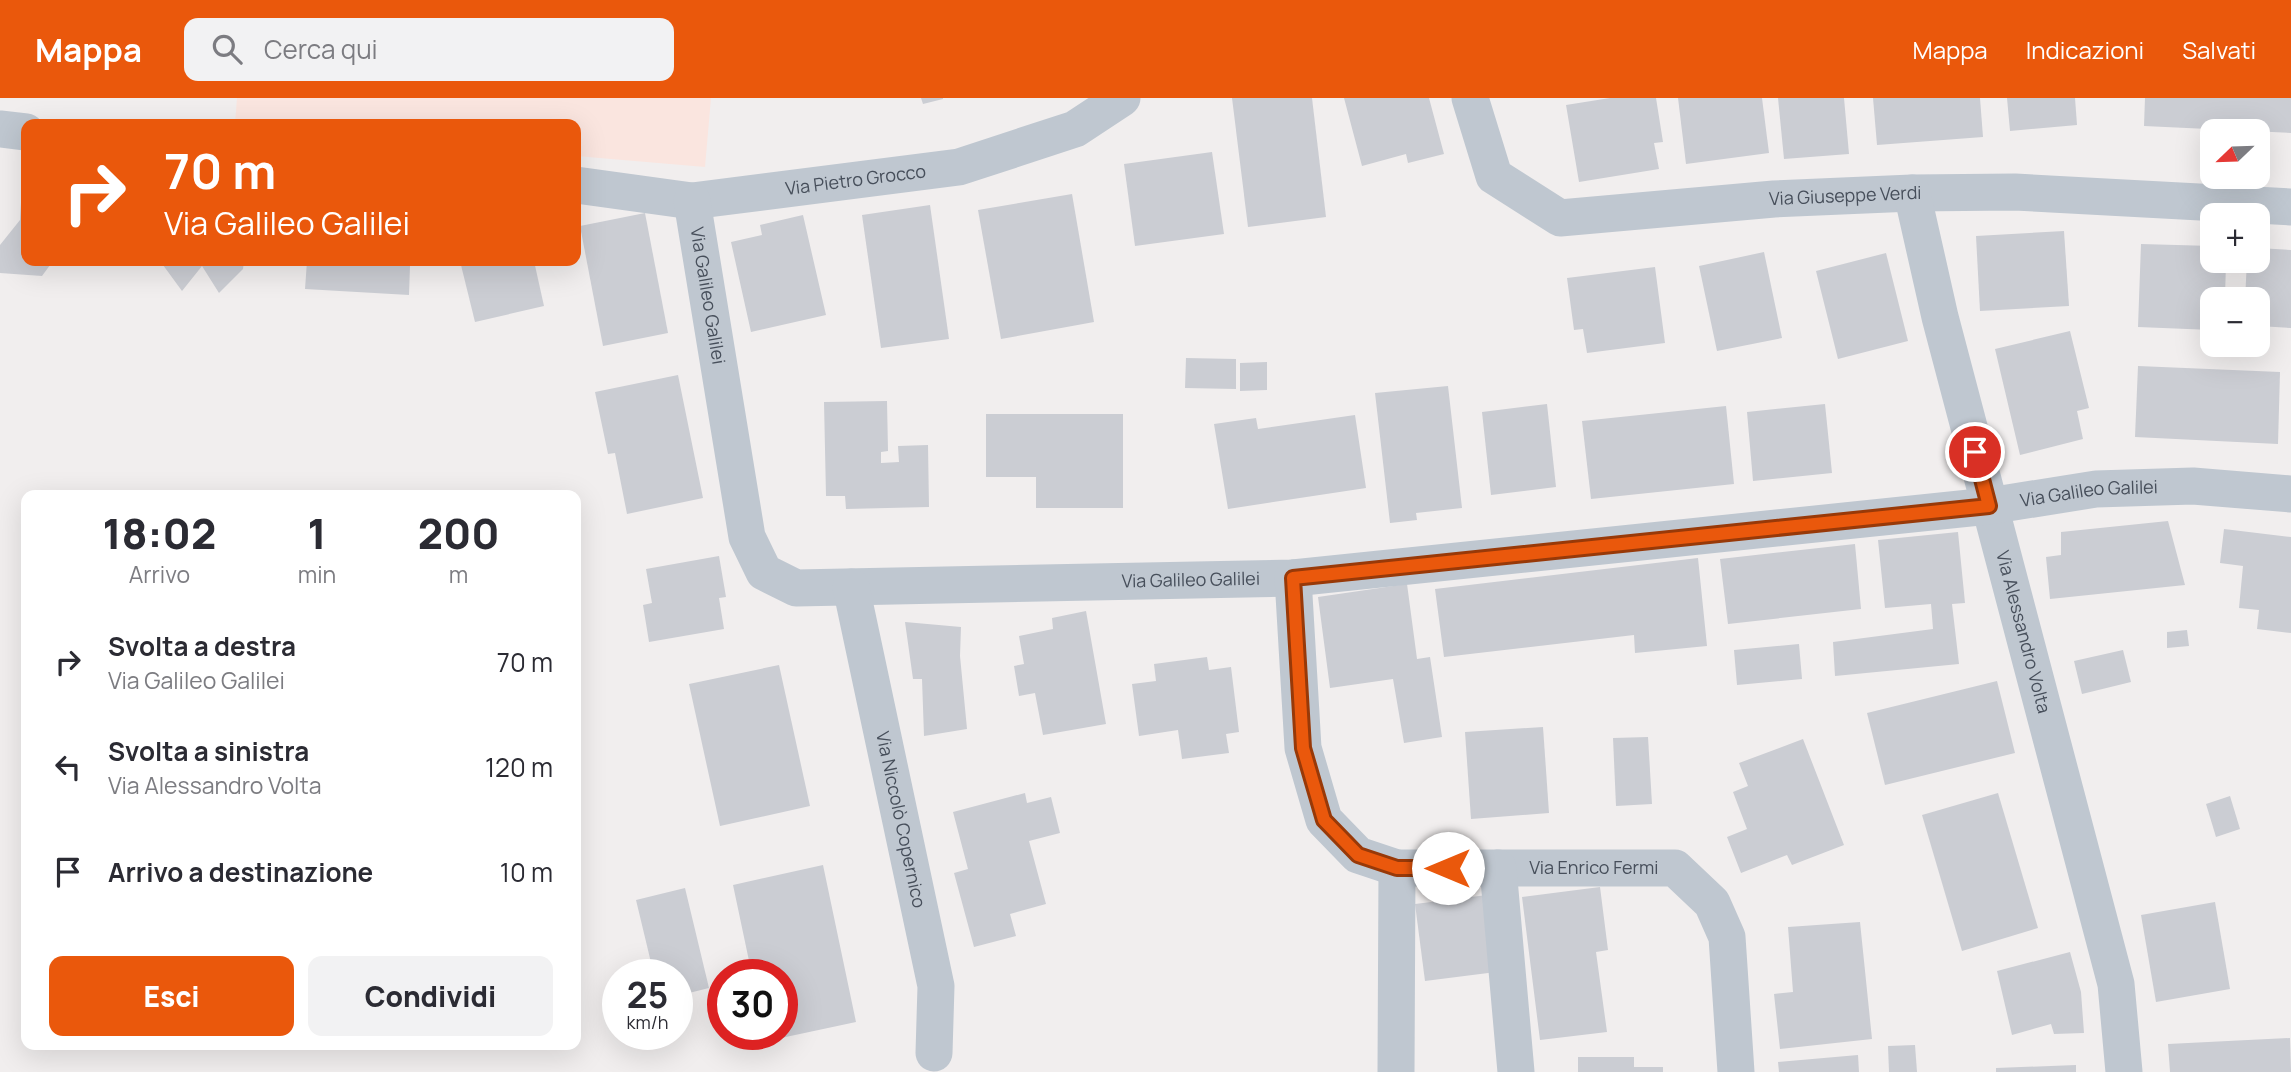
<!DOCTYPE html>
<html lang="it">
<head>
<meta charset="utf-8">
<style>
	:root { --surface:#fff; --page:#f2f2f3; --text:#2b2b33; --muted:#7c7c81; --accent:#ea580c }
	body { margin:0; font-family:Manrope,sans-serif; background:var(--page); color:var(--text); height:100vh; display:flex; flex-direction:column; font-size:26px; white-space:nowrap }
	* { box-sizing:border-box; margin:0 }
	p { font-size:23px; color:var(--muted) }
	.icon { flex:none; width:38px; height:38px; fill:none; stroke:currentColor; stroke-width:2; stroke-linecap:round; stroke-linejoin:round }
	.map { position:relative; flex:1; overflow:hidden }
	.drawer { position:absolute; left:21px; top:392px; width:560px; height:560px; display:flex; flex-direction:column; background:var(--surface); border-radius:14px; box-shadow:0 7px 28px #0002 }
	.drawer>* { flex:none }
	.top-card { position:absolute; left:21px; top:21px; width:560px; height:147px; border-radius:14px; box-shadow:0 7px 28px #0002; background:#ea580c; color:#fff; overflow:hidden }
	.needle { width:46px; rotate:247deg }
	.tools { position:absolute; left:2200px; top:21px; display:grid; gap:14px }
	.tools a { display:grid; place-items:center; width:70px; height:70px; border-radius:14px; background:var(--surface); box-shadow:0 7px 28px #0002; font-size:35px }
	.speed { position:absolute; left:602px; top:861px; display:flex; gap:14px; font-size:35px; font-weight:700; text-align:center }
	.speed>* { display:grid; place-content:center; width:91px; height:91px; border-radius:50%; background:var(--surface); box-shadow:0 7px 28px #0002; line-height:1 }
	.speed small { font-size:18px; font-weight:400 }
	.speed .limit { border:10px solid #d22; background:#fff; color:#111 }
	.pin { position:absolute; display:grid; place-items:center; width:60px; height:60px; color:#fff; margin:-30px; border:4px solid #fff; border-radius:50%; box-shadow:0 2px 7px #0007 }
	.me { position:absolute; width:77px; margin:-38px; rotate:270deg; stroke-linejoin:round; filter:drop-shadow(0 0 5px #0008) }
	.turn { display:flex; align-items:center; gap:24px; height:147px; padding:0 28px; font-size:32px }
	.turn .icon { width:91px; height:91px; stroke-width:2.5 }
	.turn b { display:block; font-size:49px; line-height:60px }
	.eta { display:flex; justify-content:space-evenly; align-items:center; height:119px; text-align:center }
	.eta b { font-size:42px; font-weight:800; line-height:49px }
	.action { display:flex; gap:14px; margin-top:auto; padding:14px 28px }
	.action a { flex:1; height:80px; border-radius:14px; background:var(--accent); color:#fff; font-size:28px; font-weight:800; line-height:80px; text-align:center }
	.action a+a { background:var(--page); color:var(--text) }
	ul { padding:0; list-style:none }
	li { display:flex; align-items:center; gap:21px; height:105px; padding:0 28px }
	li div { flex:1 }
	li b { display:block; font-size:26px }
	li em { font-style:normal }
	header { display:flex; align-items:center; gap:42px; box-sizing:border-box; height:98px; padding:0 35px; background:var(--accent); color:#fff }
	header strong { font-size:33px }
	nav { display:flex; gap:38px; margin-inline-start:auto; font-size:24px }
	.search { width:490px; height:63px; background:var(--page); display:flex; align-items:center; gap:18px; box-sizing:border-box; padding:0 24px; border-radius:14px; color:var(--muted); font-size:26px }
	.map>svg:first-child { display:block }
	.medical { fill:#fae5df }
	.building { fill:#cbcdd3 }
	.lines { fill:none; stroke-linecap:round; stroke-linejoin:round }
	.street { stroke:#bfc7d0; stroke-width:37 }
	.route-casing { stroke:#983908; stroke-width:18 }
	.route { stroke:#ea580c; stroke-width:12 }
	.labels { text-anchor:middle; stroke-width:6; stroke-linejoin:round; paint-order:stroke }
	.street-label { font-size:18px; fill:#474f5b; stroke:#fff }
</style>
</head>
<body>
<header>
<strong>Mappa</strong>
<div class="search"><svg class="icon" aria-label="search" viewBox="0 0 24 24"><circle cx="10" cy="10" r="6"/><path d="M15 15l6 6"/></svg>Cerca qui</div>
<nav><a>Mappa</a><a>Indicazioni</a><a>Salvati</a></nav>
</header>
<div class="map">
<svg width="2291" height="974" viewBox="0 0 2291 974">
	<rect width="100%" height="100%" fill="#f1eeee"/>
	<path class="medical" d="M237 0H711L705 69 576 58V26H235Z"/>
	<g class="building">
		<path d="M921 0H943V1L923 6Z"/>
		<path d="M1232 0H1312L1326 119 1248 129Z"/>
		<path d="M1344 0H1429L1444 56 1408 65 1406 56 1362 68Z"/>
		<path d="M1610 0H1656L1663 44 1654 45 1659 71 1579 84 1566 7Z"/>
		<path d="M1678 0H1762L1769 55 1686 66Z"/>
		<path d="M1778 0H1844L1849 56 1784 61Z"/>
		<path d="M1873 0H1980L1983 39 1877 47Z"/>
		<path d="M2007 0H2075L2077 27 2010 33Z"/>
		<path d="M2145 0H2291V35L2144 28Z"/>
		<path d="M1212 54 1224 136 1135 148 1124 66Z"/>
		<path d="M22 87 26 88V163H53L42 178 0 175V147L20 122Z"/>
		<path d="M1072 96 1094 224 1001 241 978 112Z"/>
		<path d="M930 107 949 241 881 250 862 117Z"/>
		<path d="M645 115 668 235 603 248 580 128Z"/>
		<path d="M803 117 826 217 751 234 731 144 762 137 760 127Z"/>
		<path d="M2064 133 2069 208 1980 213 1976 138Z"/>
		<path d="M2141 146 2212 148V163H2226L2225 201H2212V232L2138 229Z"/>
		<path d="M2258 150 2291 152V230L2258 228V201H2245L2247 163H2258Z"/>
		<path d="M1764 154 1782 240 1717 253 1699 168Z"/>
		<path d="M1886 155 1908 243 1838 261 1816 173Z"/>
		<path d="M163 163H244L243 171 219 195 202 168 182 193 163 167Z"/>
		<path d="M307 163H390V167L410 168 409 197 305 191Z"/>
		<path d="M460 163H534L544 208 475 224Z"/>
		<path d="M1655 169 1665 245 1587 255 1583 231 1574 232 1567 180Z"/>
		<path d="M2070 233 2089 310 2077 313 2083 341 2020 357 1995 251Z"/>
		<path d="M1186 260 1236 261V291L1185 290Z"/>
		<path d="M1267 264V292L1240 293V265Z"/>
		<path d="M2138 268 2280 274 2278 346 2135 339Z"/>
		<path d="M678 277 703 400 627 416 615 355 608 356 595 294Z"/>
		<path d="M1448 288 1462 410 1416 415 1417 422 1390 425 1375 295Z"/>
		<path d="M887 303 888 353 881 354V365L899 364 898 348 928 347 929 409 846 411 845 398H826L824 304Z"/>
		<path d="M1547 306 1556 389 1491 397 1482 314Z"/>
		<path d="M1825 306 1832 375 1753 383 1747 314Z"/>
		<path d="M1726 308 1734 386 1591 401 1582 323Z"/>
		<path d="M986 316H1123V410H1036V379H986Z"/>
		<path d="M1355 317 1366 390 1228 411 1214 326 1256 320 1258 331Z"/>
		<path d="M2168 423 2185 487 2050 501 2046 459 2061 457V434Z"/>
		<path d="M2224 431 2291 439V535L2257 531 2259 512 2239 510 2243 468 2220 465Z"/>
		<path d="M1958 434 1965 505 1952 506 1959 566 1835 578 1833 544 1933 531 1931 506 1885 510 1878 442Z"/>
		<path d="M1855 446 1861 511 1728 526 1720 461Z"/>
		<path d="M719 458 726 499 719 500 724 531 649 544 643 507 652 505 646 471Z"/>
		<path d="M1698 460 1707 548 1635 555 1634 537 1444 559 1435 491Z"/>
		<path d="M1407 486 1417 561 1430 559 1442 639 1404 645 1393 581 1330 590 1318 499Z"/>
		<path d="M1086 513 1106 626 1043 637 1035 595 1019 598 1014 568 1024 566 1019 538 1053 531 1052 520Z"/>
		<path d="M905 524 961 529 960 558 967 631 924 638 922 581H913Z"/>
		<path d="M2187 532 2189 548 2167 550V534Z"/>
		<path d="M1799 546 1802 581 1737 587 1734 552Z"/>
		<path d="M2123 552 2131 584 2082 596 2074 563Z"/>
		<path d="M1207 559 1209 572 1231 569 1239 634 1226 636 1229 655 1182 661 1178 632 1139 638 1132 586 1156 583 1154 566Z"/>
		<path d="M779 567 810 708 720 728 689 586Z"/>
		<path d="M1997 583 2015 655 1885 687 1867 615Z"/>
		<path d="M1543 629 1549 715 1471 721 1465 634Z"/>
		<path d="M1648 639 1652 706 1616 708 1613 640Z"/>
		<path d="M1803 641 1844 747 1792 767 1787 757 1741 775 1727 739 1747 731 1733 694 1748 688 1739 665Z"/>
		<path d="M1025 695 1027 705 1051 699 1060 735 1029 743 1046 806 1010 816 1016 838 974 849 954 775 968 771 953 714Z"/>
		<path d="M1998 695 2038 830 1962 853 1922 717Z"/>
		<path d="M2230 698 2240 731 2216 739 2206 706Z"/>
		<path d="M823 767 856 924 767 943 765 936H782V877H752L733 787Z"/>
		<path d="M1600 789 1608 852 1596 854 1607 934 1540 942 1522 799Z"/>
		<path d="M685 790 709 890 677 898V877H654L636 802Z"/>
		<path d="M1487 797 1496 874 1425 883 1415 806Z"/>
		<path d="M2215 804 2230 891 2156 904 2141 817Z"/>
		<path d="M1860 824 1872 941 1780 951 1774 896 1793 894 1788 829Z"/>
		<path d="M2070 854 2081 894 2084 935 2054 936 2051 926 2012 937 1997 873Z"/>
		<path d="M2290 940 2291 974H2170L2168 946Z"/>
		<path d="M1915 947 1917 974H1889L1888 948Z"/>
		<path d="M1858 957 1859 974H1779L1778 964Z"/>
		<path d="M1578 959H1634V969H1663V974H1578Z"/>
		<path d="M2076 967V974H1996V970Z"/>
	</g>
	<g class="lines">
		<g class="street">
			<path id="s1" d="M1470 0 1494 78 1560 120 1774 101 1912 95 2015 94 2291 109"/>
			<path d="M0 31 26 34"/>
			<path id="s2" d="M576 87 692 103 959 69 1075 31 1122 0"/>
			<path id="s3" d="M1912 95 1940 219 2116 886 2124 974"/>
			<path id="s4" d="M692 103 747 439 764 474 796 490 1293 480 1989 408 2096 391 2193 388 2291 396"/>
			<path id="s5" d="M1293 480 1303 650 1324 722 1358 757 1397 770H1675L1712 805 1727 839 1736 974"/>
			<path id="s6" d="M851 489 936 888 934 955"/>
			<path d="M1498 770 1516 974"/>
			<path d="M1396 974 1397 770"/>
		</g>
	</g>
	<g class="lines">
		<defs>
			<path id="route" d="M1448 770H1397L1358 757 1324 722 1303 650 1293 480 1989 408 1975 354"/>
		</defs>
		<use href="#route" class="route-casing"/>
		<use href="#route" class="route"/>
	</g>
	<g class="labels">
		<g class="street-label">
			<text dy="6" stroke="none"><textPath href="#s2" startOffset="282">Via Pietro Grocco</textPath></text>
			<text dy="6" stroke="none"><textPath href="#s1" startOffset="446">Via Giuseppe Verdi</textPath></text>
			<text dy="6" stroke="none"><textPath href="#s4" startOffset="96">Via Galileo Galilei</textPath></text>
			<text dy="6" stroke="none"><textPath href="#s4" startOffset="1713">Via Galileo Galilei</textPath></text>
			<text dy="6" stroke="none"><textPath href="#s4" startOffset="810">Via Galileo Galilei</textPath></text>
			<text dy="6" stroke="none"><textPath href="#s3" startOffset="453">Via Alessandro Volta</textPath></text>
			<text dy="6" stroke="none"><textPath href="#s6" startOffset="238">Via Niccolò Copernico</textPath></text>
			<text dy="6" stroke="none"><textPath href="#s5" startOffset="532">Via Enrico Fermi</textPath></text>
		</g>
	</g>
</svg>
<div class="tools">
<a><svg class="needle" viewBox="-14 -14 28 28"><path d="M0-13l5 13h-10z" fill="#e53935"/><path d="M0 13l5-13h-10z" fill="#7c7c81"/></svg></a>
<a>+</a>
<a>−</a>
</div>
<div class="speed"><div>25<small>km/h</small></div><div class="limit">30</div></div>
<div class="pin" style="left:1975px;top:354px;background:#d93025"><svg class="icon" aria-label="arrive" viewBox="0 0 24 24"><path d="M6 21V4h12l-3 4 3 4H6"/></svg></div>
<svg class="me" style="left:1448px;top:770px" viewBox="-20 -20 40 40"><circle r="19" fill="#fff"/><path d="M0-13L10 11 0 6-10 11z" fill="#ea580c"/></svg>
<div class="top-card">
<div class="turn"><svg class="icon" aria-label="right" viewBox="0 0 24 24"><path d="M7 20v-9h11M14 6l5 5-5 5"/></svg><div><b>70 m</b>Via Galileo Galilei</div></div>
</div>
<section class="drawer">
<div class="eta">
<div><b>18:02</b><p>Arrivo</p></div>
<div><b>1</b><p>min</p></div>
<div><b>200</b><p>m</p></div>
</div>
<ul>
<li><svg class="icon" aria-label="right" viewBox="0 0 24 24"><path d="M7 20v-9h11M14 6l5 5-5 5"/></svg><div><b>Svolta a destra</b><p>Via Galileo Galilei</p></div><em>70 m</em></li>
<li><svg class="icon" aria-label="left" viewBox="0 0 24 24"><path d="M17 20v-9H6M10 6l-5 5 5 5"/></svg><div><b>Svolta a sinistra</b><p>Via Alessandro Volta</p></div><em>120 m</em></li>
<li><svg class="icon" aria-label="arrive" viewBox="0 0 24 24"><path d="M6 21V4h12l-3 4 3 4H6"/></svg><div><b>Arrivo a destinazione</b></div><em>10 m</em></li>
</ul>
<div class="action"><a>Esci</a><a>Condividi</a></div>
</section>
</div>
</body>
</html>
